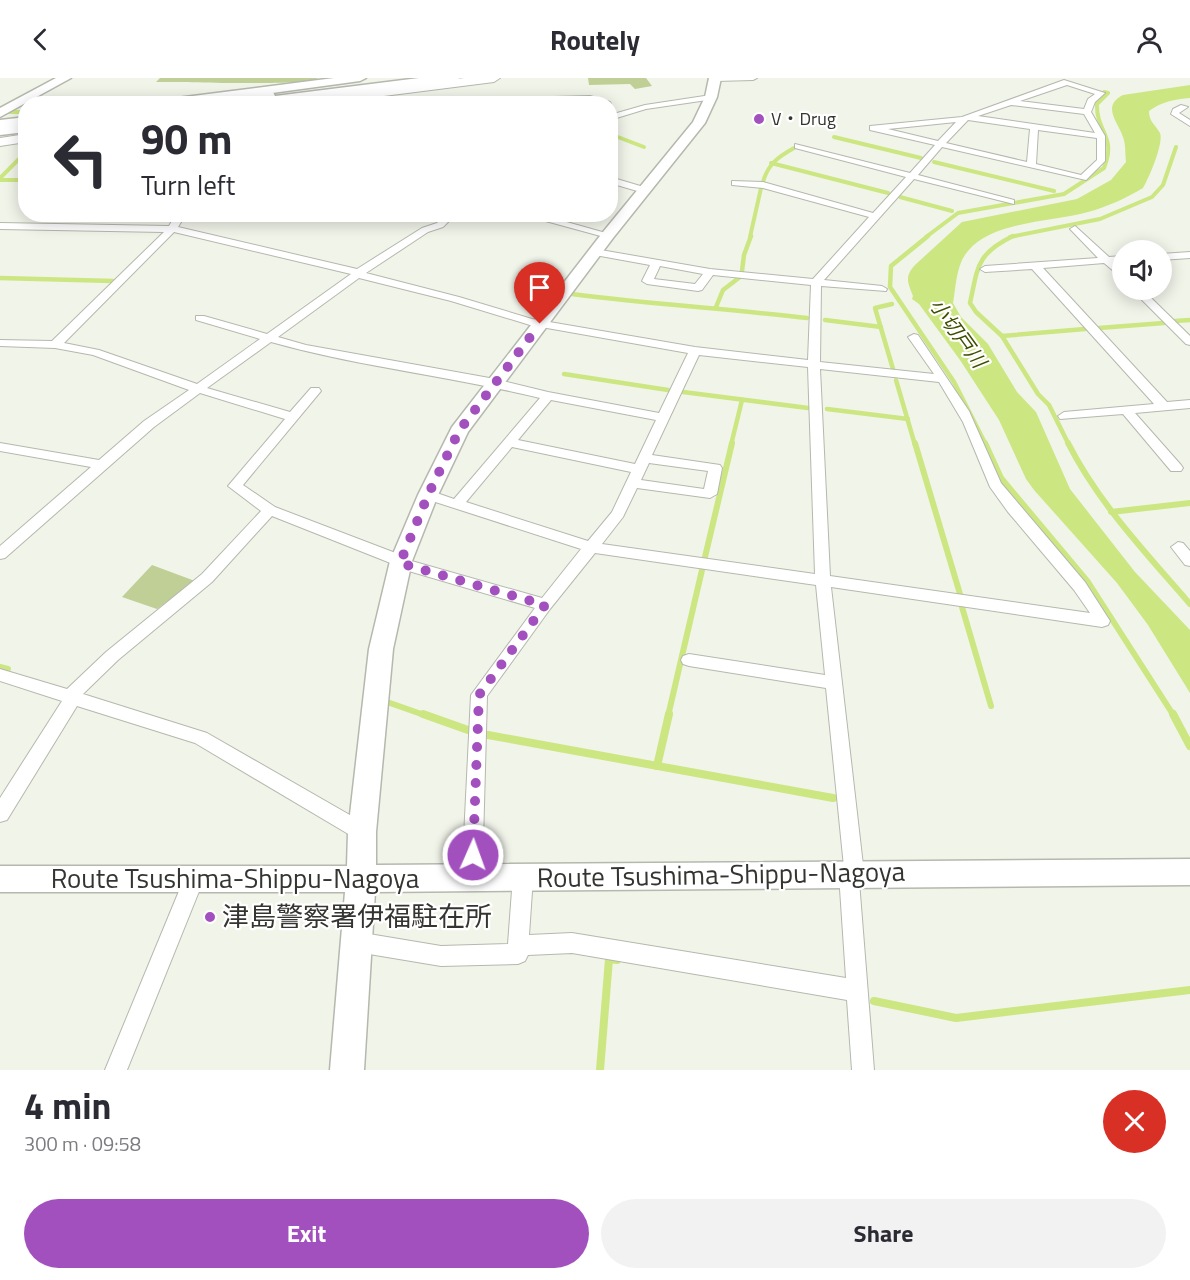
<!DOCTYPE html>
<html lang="en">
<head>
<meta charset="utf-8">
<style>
	:root { --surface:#fff; --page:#f2f2f3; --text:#2b2b33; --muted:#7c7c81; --accent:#a350bf }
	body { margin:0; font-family:"Titillium Web","Noto Sans JP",sans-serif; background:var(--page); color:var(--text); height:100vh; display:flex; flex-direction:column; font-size:22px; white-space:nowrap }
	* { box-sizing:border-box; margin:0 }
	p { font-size:20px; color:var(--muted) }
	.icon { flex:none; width:33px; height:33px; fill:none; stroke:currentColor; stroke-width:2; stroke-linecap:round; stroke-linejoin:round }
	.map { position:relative; height:992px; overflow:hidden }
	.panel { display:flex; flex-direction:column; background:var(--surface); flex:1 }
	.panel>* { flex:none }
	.top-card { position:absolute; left:18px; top:18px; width:600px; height:126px; border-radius:24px; box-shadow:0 3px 15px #0003; background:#fff; color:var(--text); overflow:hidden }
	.buttons { position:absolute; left:1112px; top:162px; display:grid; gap:12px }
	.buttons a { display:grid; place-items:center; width:60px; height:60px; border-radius:50%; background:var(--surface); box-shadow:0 3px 15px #0003; font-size:30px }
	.pin { position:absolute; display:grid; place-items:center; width:51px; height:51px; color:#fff; margin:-62px -26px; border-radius:50% 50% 50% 0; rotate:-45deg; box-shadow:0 0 6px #0007 }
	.pin .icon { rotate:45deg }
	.me { position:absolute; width:66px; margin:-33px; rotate:2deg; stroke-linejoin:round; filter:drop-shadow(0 0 4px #0008) }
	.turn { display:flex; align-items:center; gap:21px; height:126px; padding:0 24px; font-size:27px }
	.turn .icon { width:78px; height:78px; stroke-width:2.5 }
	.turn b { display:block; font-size:42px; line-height:51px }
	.round { display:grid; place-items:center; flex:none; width:63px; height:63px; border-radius:32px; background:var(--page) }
	.headline { display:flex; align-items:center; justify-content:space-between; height:102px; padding:0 24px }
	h1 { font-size:36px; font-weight:700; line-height:45px }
	.primary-button { display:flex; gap:12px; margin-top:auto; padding:12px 24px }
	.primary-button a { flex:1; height:69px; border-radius:36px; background:var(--accent); color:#fff; font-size:24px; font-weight:700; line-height:69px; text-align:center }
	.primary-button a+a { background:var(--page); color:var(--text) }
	header { display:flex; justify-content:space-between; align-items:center; height:78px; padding:0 24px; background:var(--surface); font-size:27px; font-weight:700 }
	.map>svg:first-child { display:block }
	.green { fill:#bfcf95 }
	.water { fill:#cce681 }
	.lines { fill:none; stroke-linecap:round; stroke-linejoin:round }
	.stream-far3 { stroke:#cce681; stroke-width:4 }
	.stream-far2 { stroke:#cce681; stroke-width:4.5 }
	.stream-far1 { stroke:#cce681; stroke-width:6 }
	.stream { stroke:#cce681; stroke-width:8 }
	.street-casing { stroke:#b5b8ad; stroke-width:2 }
	.secondary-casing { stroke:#b5b8ad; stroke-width:3 }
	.primary-casing { stroke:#b5b8ad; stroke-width:2 }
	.highway-casing { stroke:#b5b8ad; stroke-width:3 }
	.street { fill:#fff; fill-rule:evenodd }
	.secondary { fill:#fff; fill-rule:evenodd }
	.primary { fill:#fff; fill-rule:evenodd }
	.highway { fill:#fff; fill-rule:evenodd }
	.route { stroke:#a350bf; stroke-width:10; stroke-dasharray:0 18 }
	.poi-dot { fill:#a350bf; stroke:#fff; stroke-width:2 }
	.labels { text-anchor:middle; stroke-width:4.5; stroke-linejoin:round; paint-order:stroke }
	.far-poi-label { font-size:18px; fill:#333530; stroke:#fff; text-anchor:start }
	.far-water-label { font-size:20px; font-style:italic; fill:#404e00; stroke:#fff }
	.near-street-label { font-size:27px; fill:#333530; stroke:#fff }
	.near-poi-label { font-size:27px; fill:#333530; stroke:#fff; text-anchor:start }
</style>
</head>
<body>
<header><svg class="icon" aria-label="back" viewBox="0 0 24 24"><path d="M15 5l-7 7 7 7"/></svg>Routely<svg class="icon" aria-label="person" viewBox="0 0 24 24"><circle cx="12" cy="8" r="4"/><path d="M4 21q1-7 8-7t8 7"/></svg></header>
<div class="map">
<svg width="1190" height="992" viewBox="0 0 1190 992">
	<rect width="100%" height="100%" fill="#f1f4e9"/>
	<g class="green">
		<path d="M160 0H318C304 9 183 3 156 4Z"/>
		<path d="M588 0H646L652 8 635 11 630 6 589 7Z"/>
		<path d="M152 487 195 503 157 531 122 519Z"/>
	</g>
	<path class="water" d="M1190 7V20C1175 21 1161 24 1149 33 1149 44 1155 46 1160 55 1164 65 1149 100 1143 110 1126 120 1107 129 1088 134 1052 144 993 143 968 173 956 186 956 209 953 225L961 239 988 266 1017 314 1036 334 1070 411 1135 494 1190 552V615L1148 547 1117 505 1034 412 1026 401 999 342 960 282 919 226 912 221 913 218C908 205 904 199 915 187L962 144 1077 121 1111 102 1126 84C1125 76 1126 67 1123 59 1118 44 1101 28 1123 17Z"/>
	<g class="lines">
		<g class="stream-far3">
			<path d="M316 26 440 25"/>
			<path d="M462 26 474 25"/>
			<path d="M10 34H26"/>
			<path d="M610 56 644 69"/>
			<path d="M834 59 921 80"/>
			<path d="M934 84 1054 113"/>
			<path d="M771 85 888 115"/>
			<path d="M0 100 26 74"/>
			<path d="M0 102H26"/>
			<path d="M763 104C768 86 778 79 794 70"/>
			<path d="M900 119 952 133"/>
			<path d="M258 136 263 138"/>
			<path d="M750 159 761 110"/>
			<path d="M926 159 958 135 1064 116 1104 90C1117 58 1096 54 1097 26L1108 15 1104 14"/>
			<path d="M1010 159 1100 141 1152 119 1163 107 1176 69"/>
		</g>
		<g class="stream-far2">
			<path d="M928 158 891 188 890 209 954 304 986 367"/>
			<path d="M1013 158C976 176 978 189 970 225L976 234 1002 258 1038 316 1049 327 1069 367"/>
			<path d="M742 193 744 177 751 158"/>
			<path d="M0 200 113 203"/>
			<path d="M572 216C650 226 729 231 807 240"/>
			<path d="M892 226 875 230 893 291"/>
			<path d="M716 229 723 212 740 199"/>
			<path d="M825 242 881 249"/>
			<path d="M1175 243 1190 242"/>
			<path d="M1099 250 1164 245"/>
			<path d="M1002 258 1085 251"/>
			<path d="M564 296 668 312"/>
			<path d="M896 302 915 367"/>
			<path d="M683 314 808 330"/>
			<path d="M827 331 908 341"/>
			<path d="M731 367 742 322"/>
		</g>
		<g class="stream-far1">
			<path d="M915 365 960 516"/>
			<path d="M985 365 1001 400 1088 504 1174 638"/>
			<path d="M1068 365C1099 426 1146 475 1190 526"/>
			<path d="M1111 434 1190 425"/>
			<path d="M705 479 732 365"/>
			<path d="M962 529 991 628"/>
			<path d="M0 589 8 591"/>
			<path d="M390 625 427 638"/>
			<path d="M668 638 702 492"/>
		</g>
		<g class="stream">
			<path d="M423 636 468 652"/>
			<path d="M1173 636 1190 668"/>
			<path d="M488 657 833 720"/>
			<path d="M657 688 669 636"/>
			<path d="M874 923 956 940 1190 912"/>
			<path d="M600 992 609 881 617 882"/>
		</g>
		<defs>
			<g id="street">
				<path d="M713 0H757L753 2 716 3Z"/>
				<path d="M1064 2 1105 15 1095 24 1091 34 1105 58V83L1086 102 942 69 918 97 1014 122V126L914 101 824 202 882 208 887 211 886 213 821 208 820 284 934 296 908 259 914 256 918 257 969 333 1001 405 1085 504 1110 543 1108 547 1102 549 831 509 864 796 859 803 874 992H852L847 922 572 875 528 877 525 883 518 886 441 888 357 874 350 871 347 864 350 857 357 854 441 868 508 866 513 799 516 793 523 790 530 793 533 799 529 857 572 855 846 900 839 796 844 789 826 610 689 588 683 586 681 582 683 578 689 576 825 597 816 507 595 475 550 531 487 618 482 800 479 806 472 809 465 806 462 800 471 617 535 530 395 489 393 486 272 438 212 504 118 582 83 616 207 655 369 748 371 754 369 760 362 762 355 760 195 665 77 628 7 742 0 744V720L62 623 0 603V591L67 611 106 574 202 496 261 433 228 408 285 341 200 315 154 349 5 480 0 481V468L91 389 0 373V365L99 382 144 343 189 312 93 277 55 270 0 268V262L52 263 164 154 0 151V145L169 148 176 136H186L178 149 357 191 422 150 437 145 446 136H456L443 149 428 154 366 195 459 219 532 241 695 269 808 282 811 207 713 197 702 212 698 213 647 206 642 203 650 187 595 177 590 174 595 171 710 191 813 201 869 139 763 110 732 107V103L763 104 873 135 906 99 795 70V66L910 95 935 67 870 52V48L962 39ZM1067 7 1095 16 1088 21 1084 31 1020 23ZM1011 27 1084 36 1095 55 978 38ZM968 42 1030 51 1027 84 946 65ZM956 44 938 63 888 51ZM1038 52 1097 60V82L1081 97 1036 86ZM174 154 351 196 267 256 204 238H196V242L260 261 197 306 99 272 64 265ZM660 188 703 196 695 206 654 201ZM359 200 451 223 530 247 688 275 659 335 548 314 495 301 306 267 278 259ZM271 264C359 289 451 298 540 320L454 421 428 412 421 417 423 420 581 471 542 520 408 482 406 479 275 429 243 407 321 313 319 310H311L290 334 207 310ZM699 277 808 289 815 496 602 466 623 439 637 410 710 420 717 416 722 390 720 387 652 377ZM820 291 939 304 963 344 990 409 1008 434 1074 512 1090 535 830 498ZM551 322 656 342 635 386 518 362ZM512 369 631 394 612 434 588 463 466 424ZM649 385 708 393 704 411 641 402Z"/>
				<path d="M711 17H714V21L646 31 610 42V37L645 27Z"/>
				<path d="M590 18 610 24 611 26 589 22 477 26 440 24 444 22Z"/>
				<path d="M1181 27 1188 29 1179 35 1190 42V48L1171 36 1173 31Z"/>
				<path d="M610 99 647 110 649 112 644 115 610 105Z"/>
				<path d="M307 136H319L323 140 318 143Z"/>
				<path d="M520 136H538L613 157 608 160Z"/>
				<path d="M1075 148 1109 179 1122 178V184L1115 185 1122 191V200L1104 185 1043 190 1167 324 1190 322V330L1135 335 1181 387 1183 390 1181 393H1171L1123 336 1060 341 1058 338 1064 334 1154 326 1032 191 985 194 980 191 985 188 1098 180 1072 153 1070 151Z"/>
				<path d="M1190 174V180L1161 182V176Z"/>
				<path d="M1132 212H1143L1190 258V267L1186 266Z"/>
				<path d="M1178 464 1183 465 1190 473V488L1185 487 1171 469Z"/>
				<path d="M194 792 201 795 204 801 127 992H105L184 801 187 795Z"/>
			</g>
			<g id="secondary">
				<path d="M56 0H71L0 39V30Z"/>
				<path d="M334 0H366L360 3 192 26H155L161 22Z"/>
				<path d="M709 0H721L717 19 705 45 613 160 468 354 438 417 412 483 393 571 376 754V787L1190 781V807L375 814 364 992H330L345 814H0V788H347L348 754 369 571 390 483 418 417 452 349 603 154 693 44 705 19Z"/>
				<path d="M26 39V47L0 50V42Z"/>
			</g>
			<g id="primary">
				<path d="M464 0H500L494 4 321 26 313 25 312 22 318 18Z"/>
				<path d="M26 56V64L0 68V60Z"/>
			</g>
			<g id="highway">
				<path d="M419 0H460L453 4 288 26H195L202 21 268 13 273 14 275 18Z"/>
				<path d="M26 44V54L0 57V47Z"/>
			</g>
		</defs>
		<use href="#street" class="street-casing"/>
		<use href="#secondary" class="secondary-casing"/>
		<use href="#primary" class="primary-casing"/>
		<use href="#highway" class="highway-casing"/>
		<use href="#street" class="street"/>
		<use href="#secondary" class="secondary"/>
		<use href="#primary" class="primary"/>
		<use href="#highway" class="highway"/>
	</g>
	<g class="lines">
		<path class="route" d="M473 777 479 617 545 527 400 485 428 417 459 353 540 246"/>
	</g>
	<g class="poi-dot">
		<circle cx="759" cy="41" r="6"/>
		<circle cx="210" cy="839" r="6"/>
	</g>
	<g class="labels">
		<g class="far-poi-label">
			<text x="771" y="47">V・Drug</text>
		</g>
		<g class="far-water-label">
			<text transform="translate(958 255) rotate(54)" y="7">小切戸川</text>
		</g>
		<g class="near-street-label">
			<text transform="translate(721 797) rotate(-1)" y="9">Route Tsushima-Shippu-Nagoya</text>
			<text x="235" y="810">Route Tsushima-Shippu-Nagoya</text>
		</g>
		<g class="near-poi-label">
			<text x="222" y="848">津島警察署伊福駐在所</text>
		</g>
	</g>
</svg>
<div class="buttons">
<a><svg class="icon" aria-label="sound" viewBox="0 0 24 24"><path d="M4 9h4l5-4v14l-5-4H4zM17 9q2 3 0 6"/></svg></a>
</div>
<div class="pin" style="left:540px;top:246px;background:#d93025"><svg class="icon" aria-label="arrive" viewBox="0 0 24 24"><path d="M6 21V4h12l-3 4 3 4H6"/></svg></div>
<svg class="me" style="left:473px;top:777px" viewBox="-20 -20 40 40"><circle r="17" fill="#a350bf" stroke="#fff" stroke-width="3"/><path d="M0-11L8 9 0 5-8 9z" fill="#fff"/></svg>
<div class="top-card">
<div class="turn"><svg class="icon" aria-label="left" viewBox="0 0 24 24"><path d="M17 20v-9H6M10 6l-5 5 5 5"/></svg><div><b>90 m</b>Turn left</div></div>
</div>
</div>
<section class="panel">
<div class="headline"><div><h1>4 min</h1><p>300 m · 09:58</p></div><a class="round" style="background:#d93025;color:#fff"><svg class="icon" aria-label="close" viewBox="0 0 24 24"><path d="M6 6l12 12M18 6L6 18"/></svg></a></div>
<div class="primary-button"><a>Exit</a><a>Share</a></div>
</section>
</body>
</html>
